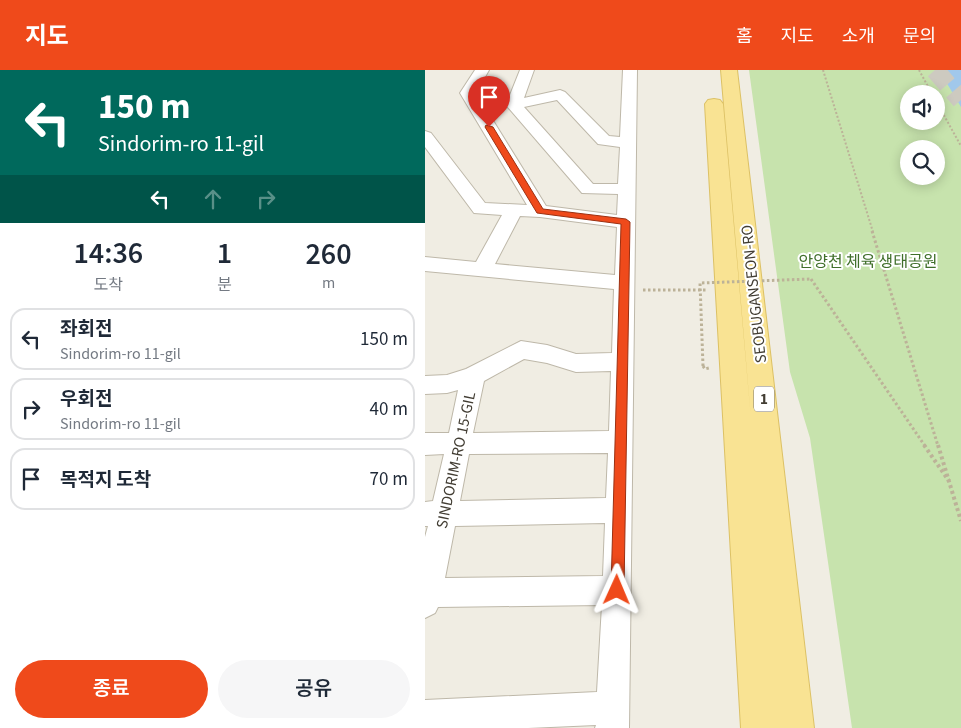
<!DOCTYPE html>
<html lang="ko">
<head>
<meta charset="utf-8">
<style>
	:root { --surface:#fff; --page:#f6f6f7; --text:#1f2937; --muted:#747a83; --line:#e0e1e3; --accent:#ef4a1b }
	body { margin:0; font-family:"Source Sans 3","Noto Sans KR",sans-serif; background:var(--page); color:var(--text); height:100vh; display:flex; flex-direction:column; font-size:19px; white-space:nowrap }
	* { box-sizing:border-box; margin:0 }
	p { font-size:16px; color:var(--muted) }
	.icon { flex:none; width:28px; height:28px; fill:none; stroke:currentColor; stroke-width:2; stroke-linecap:round; stroke-linejoin:round }
	.map { position:relative; flex:1; overflow:hidden }
	.details { display:flex; flex-direction:column; background:var(--surface); width:425px }
	.details>* { flex:none }
	.banner { background:#00695c; color:#fff; overflow:hidden }
	.fabs { position:absolute; left:475px; top:15px; display:grid; gap:10px }
	.fabs a { display:grid; place-items:center; width:45px; height:45px; border-radius:50%; background:var(--surface); box-shadow:0 2px 12px #0003; font-size:25px }
	.pin { position:absolute; display:grid; place-items:center; width:42px; height:42px; color:#fff; margin:-51px -21px; border-radius:50% 50% 50% 0; rotate:-45deg; box-shadow:0 0 5px #0007 }
	.pin .icon { rotate:45deg }
	.me { position:absolute; width:55px; margin:-28px; rotate:1deg; stroke-linejoin:round; filter:drop-shadow(0 0 4px #0008) }
	.turn { display:flex; align-items:center; gap:18px; height:105px; padding:0 15px; font-size:22px }
	.turn .icon { width:65px; height:65px; stroke-width:2.5 }
	.turn b { display:block; font-size:35px; line-height:42px }
	.lanes { display:flex; align-items:center; height:48px; padding:0 15px; background:#0003; justify-content:center; gap:25px; direction:ltr }
	.lanes .off { opacity:.35 }
	.eta { display:flex; justify-content:space-evenly; align-items:center; height:85px; text-align:center }
	.eta b { font-size:30px; font-weight:600; line-height:35px }
	.cta { display:flex; gap:10px; margin-top:auto; padding:10px 15px }
	.cta a { flex:1; height:58px; border-radius:30px; background:var(--accent); color:#fff; font-size:20px; font-weight:600; line-height:58px; text-align:center }
	.cta a+a { background:var(--page); color:var(--text) }
	ul { padding:0; list-style:none }
	li { display:flex; align-items:center; gap:15px; height:62px; margin:0 10px 8px; padding:0 5px; border:2px solid var(--line); border-radius:15px }
	li div { flex:1 }
	li b { display:block; font-size:19px }
	li em { font-style:normal }
	header { display:flex; align-items:center; gap:30px; box-sizing:border-box; height:70px; padding:0 25px; background:var(--accent); color:#fff }
	header strong { font-size:24px }
	nav { display:flex; gap:28px; margin-inline-start:auto; font-size:18px }
	main { display:flex; flex:1; min-height:0 }
	.map>svg:first-child { display:block }
	.green { fill:#c7e3ad; fill-rule:evenodd }
	.water { fill:#a1c8eb }
	.lines { fill:none; stroke-linecap:round; stroke-linejoin:round }
	.highway-tunnel { stroke:#cdcac0; stroke-width:19; stroke-dasharray:19 9; stroke-linecap:butt }
	.street-casing { stroke:#beb8a9; stroke-width:2 }
	.primary-casing { stroke:#dcc165; stroke-width:2 }
	.path-far2 { stroke:#bcb298; stroke-width:2; stroke-dasharray:2 2; stroke-linecap:butt }
	.path-far1 { stroke:#bcb298; stroke-width:3; stroke-dasharray:2.5 2.5; stroke-linecap:butt }
	.path { stroke:#bcb298; stroke-width:4; stroke-dasharray:3 3; stroke-linecap:butt }
	.street { fill:#fff; fill-rule:evenodd }
	.primary { fill:#f9e393; fill-rule:evenodd }
	.path-bridge { stroke:#bcb298; stroke-width:3; stroke-dasharray:2.5 2.5; stroke-linecap:butt }
	.route { fill:#ef4a1b; stroke:#9b3012 }
	.labels { text-anchor:middle; stroke-width:4; stroke-linejoin:round; paint-order:stroke }
	.shield { fill:#fff; stroke:#7b7770; stroke-width:1 }
	.shield-label { font-size:15px; font-weight:bold; fill:#423d33 }
	.park-label { font-size:16px; fill:#406f2b; stroke:#fff }
	.street-label { font-size:16px; fill:#423d33; stroke:#fff }
</style>
</head>
<body>
<header>
<strong>지도</strong>
<nav><a>홈</a><a>지도</a><a>소개</a><a>문의</a></nav>
</header>
<main>
<section class="details">
<div class="banner">
<div class="turn"><svg class="icon" aria-label="left" viewBox="0 0 24 24"><path d="M17 20v-9H6M10 6l-5 5 5 5"/></svg><div><b>150 m</b>Sindorim-ro 11-gil</div></div>
<div class="lanes"><svg class="icon" aria-label="left" viewBox="0 0 24 24"><path d="M17 20v-9H6M10 6l-5 5 5 5"/></svg><svg class="icon off" aria-label="ahead" viewBox="0 0 24 24"><path d="M12 20V5M6 11l6-6 6 6"/></svg><svg class="icon off" aria-label="right" viewBox="0 0 24 24"><path d="M7 20v-9h11M14 6l5 5-5 5"/></svg></div>
</div>
<div class="eta">
<div><b>14:36</b><p>도착</p></div>
<div><b>1</b><p>분</p></div>
<div><b>260</b><p>m</p></div>
</div>
<ul>
<li><svg class="icon" aria-label="left" viewBox="0 0 24 24"><path d="M17 20v-9H6M10 6l-5 5 5 5"/></svg><div><b>좌회전</b><p>Sindorim-ro 11-gil</p></div><em>150 m</em></li>
<li><svg class="icon" aria-label="right" viewBox="0 0 24 24"><path d="M7 20v-9h11M14 6l5 5-5 5"/></svg><div><b>우회전</b><p>Sindorim-ro 11-gil</p></div><em>40 m</em></li>
<li><svg class="icon" aria-label="arrive" viewBox="0 0 24 24"><path d="M6 21V4h12l-3 4 3 4H6"/></svg><div><b>목적지 도착</b></div><em>70 m</em></li>
</ul>
<div class="cta"><a>종료</a><a>공유</a></div>
</section>
<div class="map">
<svg width="536" height="658" viewBox="0 0 536 658">
	<rect width="100%" height="100%" fill="#f0ede3"/>
	<path class="green" d="M324 0H536V658H427L385 368 365 302ZM484 24H511V51H484ZM484 79H511V106H484Z"/>
	<path class="water" d="M514 0H536V37Z"/>
	<g class="lines">
		<path class="highway-tunnel" d="M510 0 536 30"/>
		<defs>
			<path id="street" d="M50 0H64L51 23 121 136 192 145 193 124 157 123 81 35 95 0H109L99 28 135 20 140 22 184 66 195 67 198 0H212L204 658H170L171 655 103 658H0V630L172 622 177 535 13 537 10 543 0 548V467L3 456H0V432L8 431 19 384 0 385V363H24L33 320 22 323 0 324V306L22 305 41 299 96 271 122 275 151 284 187 283 189 219 0 201V187L51 192 77 145 49 143 0 77V61L6 63 60 133 102 135 35 23ZM132 30 173 74 195 77 193 114H168L99 37ZM95 146 115 147 192 157 190 205 70 194ZM99 289 122 293 151 302 186 301 184 361 48 363 59 311ZM183 383 181 428 35 431 44 384ZM180 453 178 506 20 508 30 456Z"/>
			<path id="primary" d="M296 0H312L389 658H316L280 34 283 30 289 29 295 30 298 34 326 349Z"/>
		</defs>
		<use href="#street" class="street-casing"/>
		<use href="#primary" class="primary-casing"/>
		<g class="path-far2">
			<path d="M398 0 448 162"/>
			<path d="M494 0 507 24"/>
			<path d="M511 31 536 76"/>
		</g>
		<g class="path-far1">
			<path d="M447 161 513 376"/>
			<path d="M386 209 500 376"/>
			<path d="M218 220H282"/>
			<path d="M278 296 280 299 284 298"/>
		</g>
		<g class="path">
			<path d="M499 375 524 411"/>
			<path d="M513 375 536 451"/>
		</g>
		<use href="#street" class="street"/>
		<use href="#primary" class="primary"/>
		<path class="path-bridge" d="M278 296 275 213 386 209"/>
	</g>
	<path class="route" d="M61 55 68 57 118 139 201 149 205 152 199 520 197 525 192 527 188 525 186 520 196 154 112 143 60 57Z"/>
	<g class="labels">
		<rect class="shield" x="329" y="316.5" width="20" height="25" rx="4"/>
		<g class="shield-label">
			<text x="339" y="334">1</text>
		</g>
		<g class="park-label">
			<text x="443" y="197">안양천 체육 생태공원</text>
		</g>
		<g class="street-label">
			<text transform="translate(328 224) rotate(-96)" y="6">SEOBUGANSEON-RO</text>
			<text transform="translate(30 390) rotate(-78)" y="6">SINDORIM-RO 15-GIL</text>
		</g>
	</g>
</svg>
<div class="fabs">
<a><svg class="icon" aria-label="sound" viewBox="0 0 24 24"><path d="M4 9h4l5-4v14l-5-4H4zM17 9q2 3 0 6"/></svg></a>
<a><svg class="icon" aria-label="search" viewBox="0 0 24 24"><circle cx="10" cy="10" r="6"/><path d="M15 15l6 6"/></svg></a>
</div>
<div class="pin" style="left:64px;top:57px;background:#d93025"><svg class="icon" aria-label="arrive" viewBox="0 0 24 24"><path d="M6 21V4h12l-3 4 3 4H6"/></svg></div>
<svg class="me" style="left:192px;top:520px" viewBox="-20 -20 40 40"><path d="M0-17L14 15 0 8-14 15z" fill="#ef4a1b" stroke="#fff" stroke-width="4"/></svg>
</div>
</main>
</body>
</html>
